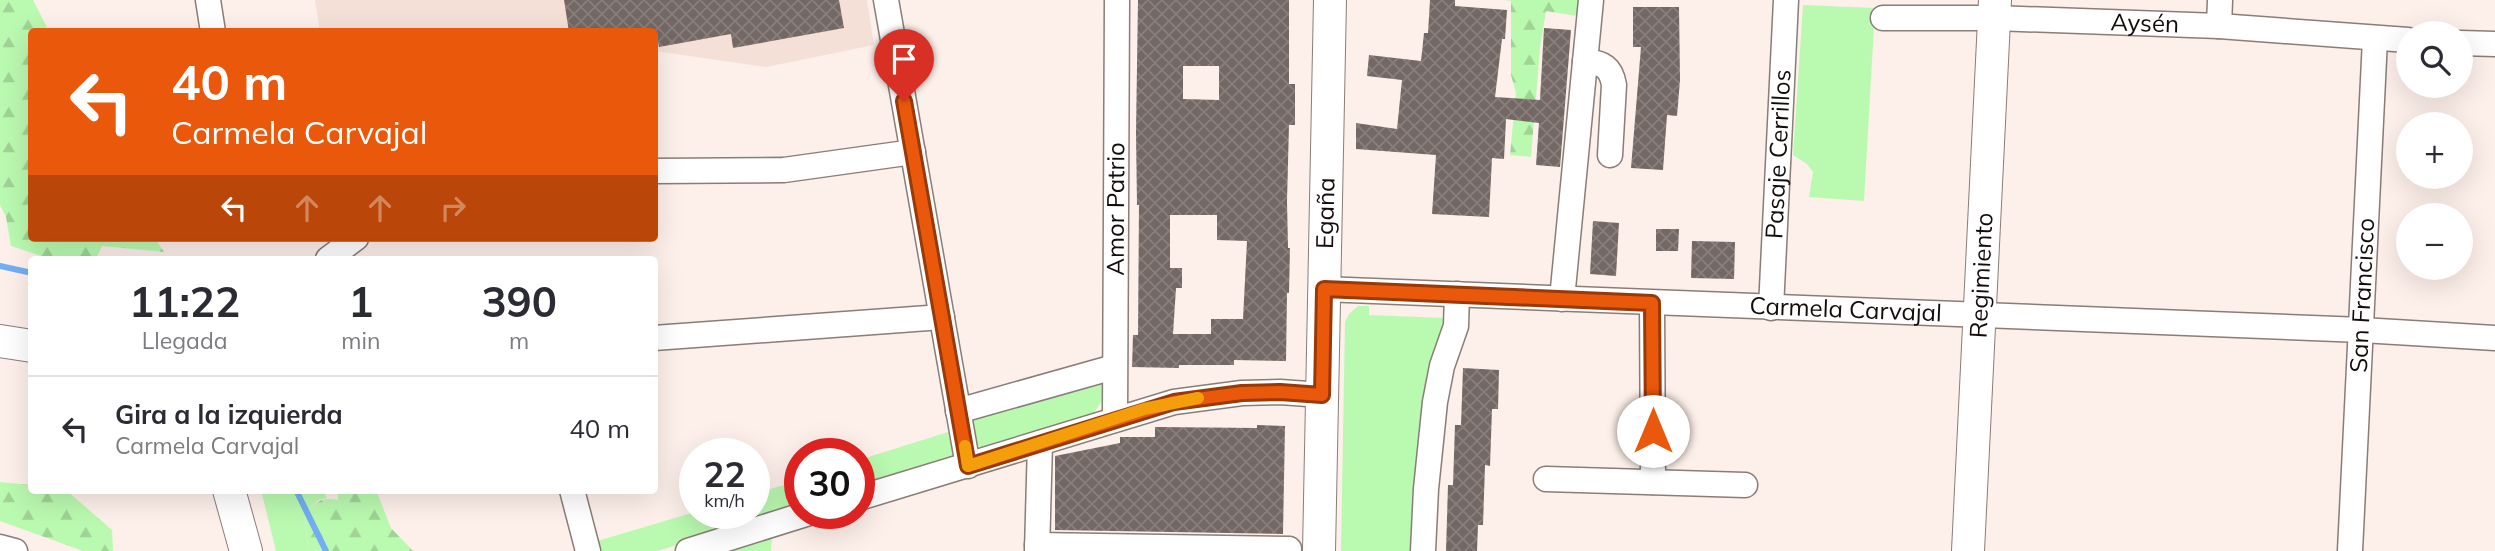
<!DOCTYPE html>
<html lang="es">
<head>
<meta charset="utf-8">
<style>
	:root { --surface:#fff; --page:#f7f7f7; --text:#2b2b33; --muted:#7c7c81; --line:#e1e1e2 }
	body { margin:0; font-family:Mulish,sans-serif; background:var(--page); color:var(--text); height:100vh; display:flex; flex-direction:column; font-size:26px; white-space:nowrap }
	* { box-sizing:border-box; margin:0 }
	p { font-size:23px; color:var(--muted) }
	.icon { flex:none; width:38px; height:38px; fill:none; stroke:currentColor; stroke-width:2; stroke-linecap:round; stroke-linejoin:round }
	.map { position:relative; flex:1; overflow:hidden }
	.panel { position:absolute; left:28px; top:256px; width:630px; height:238px; display:flex; flex-direction:column; background:var(--surface); border-radius:7px; box-shadow:0 7px 28px #0002 }
	.panel>* { flex:none }
	.hud { position:absolute; left:28px; top:28px; width:630px; height:214px; border-radius:7px; box-shadow:0 7px 28px #0002; background:#ea580c; color:#fff; overflow:hidden }
	.tools { position:absolute; left:2396px; top:21px; display:grid; gap:14px }
	.tools a { display:grid; place-items:center; width:77px; height:77px; border-radius:50%; background:var(--surface); box-shadow:0 7px 28px #0002; font-size:35px }
	.speed { position:absolute; left:679px; top:438px; display:flex; gap:14px; font-size:35px; font-weight:700; text-align:center }
	.speed>* { display:grid; place-content:center; width:91px; height:91px; border-radius:50%; background:var(--surface); box-shadow:0 7px 28px #0002; line-height:1 }
	.speed small { font-size:18px; font-weight:400 }
	.speed .limit { border:10px solid #d22; background:#fff; color:#111 }
	.pin { position:absolute; display:grid; place-items:center; width:60px; height:60px; color:#fff; margin:-72px -30px; border-radius:50% 50% 50% 0; rotate:-45deg; box-shadow:0 0 7px #0007 }
	.pin .icon { rotate:45deg }
	.me { position:absolute; width:77px; margin:-38px; rotate:0deg; stroke-linejoin:round; filter:drop-shadow(0 0 5px #0008) }
	.turn { display:flex; align-items:center; gap:24px; height:147px; padding:0 28px; font-size:32px }
	.turn .icon { width:91px; height:91px; stroke-width:2.5 }
	.turn b { display:block; font-size:49px; line-height:60px }
	.lanes { display:flex; align-items:center; height:66px; padding:0 28px; background:#0003; justify-content:center; gap:35px; direction:ltr }
	.lanes .off { opacity:.35 }
	.eta { display:flex; justify-content:space-evenly; align-items:center; height:119px; text-align:center }
	.eta b { font-size:42px; font-weight:700; line-height:49px }
	ul { padding:0; list-style:none }
	li { display:flex; align-items:center; gap:21px; height:105px; padding:0 28px; border-top:2px solid var(--line) }
	li div { flex:1 }
	li b { display:block; font-size:26px }
	li em { font-style:normal }
	.map>svg:first-child { display:block }
	.built { fill:#f4e0d7 }
	.green { fill:#baf9b0 }
	.forest { fill:url(#forest-firs) }
	.lines { fill:none; stroke-linecap:round; stroke-linejoin:round }
	.stream { stroke:#72aef2; stroke-width:6 }
	.building { fill:url(#building-cross-hatch); fill-rule:evenodd }
	.minor-casing { stroke:#897d78; stroke-width:27 }
	.major-casing { stroke:#897d78; stroke-width:34 }
	.minor { stroke:#fff; stroke-width:24 }
	.major { stroke:#fff; stroke-width:32 }
	.route-casing { stroke:#983908; stroke-width:18 }
	.route { stroke:#ea580c; stroke-width:12 }
	.slow { stroke:#f59e0b; stroke-width:12 }
	.labels { text-anchor:middle; stroke-width:5; stroke-linejoin:round; paint-order:stroke }
	.street-label { font-size:24px; fill:#120d0b; stroke:#fff }
</style>
</head>
<body>
<div class="map">
<svg width="2495" height="551" viewBox="0 0 2495 551">
	<defs>
		<pattern id="forest-firs" width="22" height="20" patternUnits="userSpaceOnUse" patternTransform="scale(1.75)"><rect width="22" height="20" fill="#baf9b0"/><path d="M5 1l3.5 6h-7zM16 11l3.5 6h-7z" fill="#9fd496"/></pattern>
		<pattern id="building-cross-hatch" width="8" height="8" patternUnits="userSpaceOnUse" patternTransform="scale(1.75)"><rect width="8" height="8" fill="#746864"/><path d="M0 0l8 8M0 8l8-8" fill="none" stroke="#887f7d"/></pattern>
	</defs>
	<rect width="100%" height="100%" fill="#fdefe9"/>
	<path class="built" d="M315 0H867L874 45 766 67 655 51 654 32 320 31Z"/>
	<g class="green">
		<path d="M1803 5 1875 8 1864 201 1809 197 1813 172 1807 164 1793 155Z"/>
		<path d="M1358 306H1369V315L1446 318 1414 551H1341L1345 322 1349 314Z"/>
		<path d="M1104 384V398L1093 414 983 449 975 443 972 422 977 418Z"/>
		<path d="M948 432 953 454 951 459 859 489V460Z"/>
		<path d="M800 480V508L657 551H597L594 542 695 512 754 513V494Z"/>
		<path d="M261 490H323L327 498 318 500 304 518 309 551H276Z"/>
		<path d="M772 536 771 551H726Z"/>
	</g>
	<g class="forest">
		<path d="M0 0H33L49 31 32 32V238H155L164 252 102 246 96 259H51L11 246 6 217 0 205Z"/>
		<path d="M1505 0H1579L1577 16 1546 11 1540 48 1531 157 1510 155 1516 93 1511 75V1Z"/>
		<path d="M0 482 31 485 32 490H66L112 530 113 551H83L0 521Z"/>
		<path d="M338 490H376L391 528 413 551H309L304 518C316 503 318 496 338 500Z"/>
	</g>
	<g class="lines">
		<g class="stream">
			<path d="M0 266 32 273"/>
			<path d="M296 490 326 551"/>
		</g>
	</g>
	<g class="building">
		<path d="M564 0H839L844 28 733 48 731 34 659 47 656 32H569Z"/>
		<path d="M1138 0H1289V84H1295V125H1289L1287 201 1288 248H1290L1289 293H1287L1286 361 1234 360V365H1179V368L1132 367 1133 335H1138L1139 205H1137L1136 132ZM1183 66H1219V100L1183 99ZM1170 215H1217V240L1247 241 1243 319H1211V334H1173L1176 288H1182V268H1170Z"/>
		<path d="M1430 0H1455V6L1507 10 1505 39H1502L1495 97 1540 100 1544 28 1571 30 1560 167 1536 165 1539 123 1506 119 1504 159 1492 158 1489 217 1432 214 1436 155 1356 149V123L1397 129 1402 80 1367 76 1369 55 1421 61 1424 33H1428Z"/>
		<path d="M1633 7H1679L1680 80 1677 116 1667 115 1663 170 1631 168 1641 47H1633Z"/>
		<path d="M1593 221 1619 223 1616 276 1590 274Z"/>
		<path d="M1656 229H1679L1678 251H1656Z"/>
		<path d="M1692 241 1735 242 1734 279 1691 278Z"/>
		<path d="M1463 368 1499 370 1498 409H1492L1490 466 1485 465 1483 525H1478L1477 551H1446L1448 485H1453L1455 425H1461Z"/>
		<path d="M1257 425 1285 426 1283 534 1055 530V456L1120 443V437H1155V427L1257 428Z"/>
	</g>
	<g class="lines">
		<defs>
			<g id="minor">
				<path d="M208 0 213 32"/>
				<path d="M886 0 968 466"/>
				<path id="s1" d="M1883 18H1994L2219 26 2408 40"/>
				<path d="M2219 26 2220 0"/>
				<path d="M2460 43 2495 44"/>
				<path d="M1585 61C1603 63 1611 67 1614 85L1610 155"/>
				<path d="M654 171 784 170 913 152"/>
				<path d="M328 259 356 238"/>
				<path id="s2" d="M1323 289 2362 330 2495 338"/>
				<path d="M1562 299 1591 0"/>
				<path d="M1652 303 1653 482"/>
				<path id="s3" d="M1771 308 1786 0"/>
				<path d="M654 338 942 317"/>
				<path d="M958 411 1114 367"/>
				<path id="s4" d="M1115 419 1117 0"/>
				<path d="M1546 479 1745 485"/>
				<path d="M572 490 588 551"/>
				<path d="M859 498 1174 402 1242 393 1280 392 1322 395"/>
				<path d="M1037 545 1289 549"/>
				<path d="M0 547 15 551"/>
				<path d="M688 551 809 513"/>
				<path d="M1037 551 1040 443"/>
				<path d="M1423 551 1426 489 1435 402 1442 366 1456 326 1457 294"/>
				<path id="s5" d="M2350 551 2375 39"/>
			</g>
			<g id="major">
				<path d="M0 341 32 346"/>
				<path d="M229 490 246 551"/>
				<path id="s6" d="M1319 551 1330 0"/>
				<path id="s7" d="M1968 551 1995 0"/>
			</g>
		</defs>
		<use href="#minor" class="minor-casing"/>
		<use href="#major" class="major-casing"/>
		<use href="#minor" class="minor"/>
		<use href="#major" class="major"/>
	</g>
	<g class="lines">
		<defs>
			<path id="route" d="M904 101 968 466 1174 402 1242 393 1280 392 1322 395 1324 289 1652 303 1653 431"/>
		</defs>
		<use href="#route" class="route-casing"/>
		<use href="#route" class="route"/>
		<path class="slow" d="M965 446 968 466 1144 409 1198 398"/>
	</g>
	<g class="labels">
		<g class="street-label">
			<text dy="8" stroke="none"><textPath href="#s1" startOffset="262">Aysén</textPath></text>
			<text dy="8" stroke="none"><textPath href="#s3" startOffset="154">Pasaje Cerrillos</textPath></text>
			<text dy="8" stroke="none"><textPath href="#s4" startOffset="210">Amor Patrio</textPath></text>
			<text dy="8" stroke="none"><textPath href="#s6" startOffset="338">Egaña</textPath></text>
			<text dy="8" stroke="none"><textPath href="#s7" startOffset="276">Regimiento</textPath></text>
			<text dy="8" stroke="none"><textPath href="#s5" startOffset="256">San Francisco</textPath></text>
			<text dy="8" stroke="none"><textPath href="#s2" startOffset="523">Carmela Carvajal</textPath></text>
		</g>
	</g>
</svg>
<div class="tools">
<a><svg class="icon" aria-label="search" viewBox="0 0 24 24"><circle cx="10" cy="10" r="6"/><path d="M15 15l6 6"/></svg></a>
<a>+</a>
<a>−</a>
</div>
<div class="speed"><div>22<small>km/h</small></div><div class="limit">30</div></div>
<div class="pin" style="left:904px;top:101px;background:#d93025"><svg class="icon" aria-label="arrive" viewBox="0 0 24 24"><path d="M6 21V4h12l-3 4 3 4H6"/></svg></div>
<svg class="me" style="left:1653px;top:431px" viewBox="-20 -20 40 40"><circle r="19" fill="#fff"/><path d="M0-13L10 11 0 6-10 11z" fill="#ea580c"/></svg>
<div class="hud">
<div class="turn"><svg class="icon" aria-label="left" viewBox="0 0 24 24"><path d="M17 20v-9H6M10 6l-5 5 5 5"/></svg><div><b>40 m</b>Carmela Carvajal</div></div>
<div class="lanes"><svg class="icon" aria-label="left" viewBox="0 0 24 24"><path d="M17 20v-9H6M10 6l-5 5 5 5"/></svg><svg class="icon off" aria-label="ahead" viewBox="0 0 24 24"><path d="M12 20V5M6 11l6-6 6 6"/></svg><svg class="icon off" aria-label="ahead" viewBox="0 0 24 24"><path d="M12 20V5M6 11l6-6 6 6"/></svg><svg class="icon off" aria-label="right" viewBox="0 0 24 24"><path d="M7 20v-9h11M14 6l5 5-5 5"/></svg></div>
</div>
<section class="panel">
<div class="eta">
<div><b>11:22</b><p>Llegada</p></div>
<div><b>1</b><p>min</p></div>
<div><b>390</b><p>m</p></div>
</div>
<ul>
<li><svg class="icon" aria-label="left" viewBox="0 0 24 24"><path d="M17 20v-9H6M10 6l-5 5 5 5"/></svg><div><b>Gira a la izquierda</b><p>Carmela Carvajal</p></div><em>40 m</em></li>
</ul>
</section>
</div>
</body>
</html>
